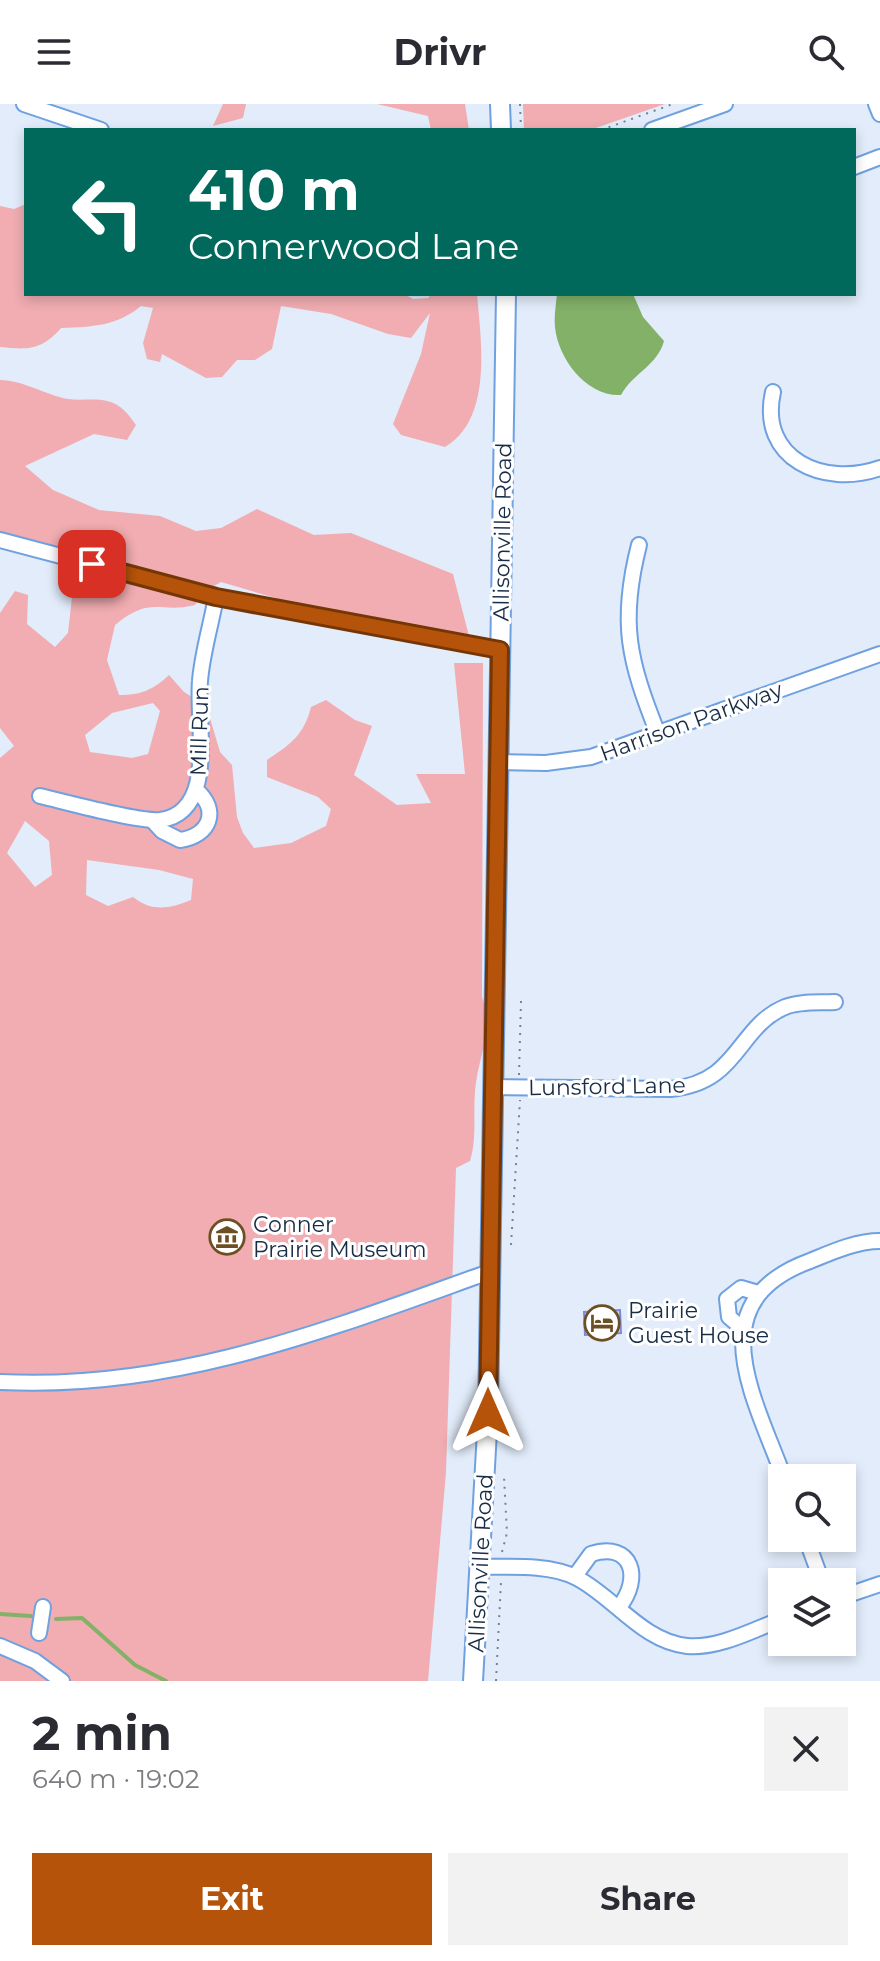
<!DOCTYPE html>
<html lang="en">
<head>
<meta charset="utf-8">
<style>
	:root { --surface:#fff; --page:#f2f2f3; --text:#2b2b33; --muted:#7c7c81; --accent:#b45309 }
	body { margin:0; font-family:Montserrat,sans-serif; background:var(--page); color:var(--text); height:100vh; display:flex; flex-direction:column; font-size:30px; white-space:nowrap }
	* { box-sizing:border-box; margin:0 }
	p { font-size:26px; color:var(--muted) }
	.icon { flex:none; width:44px; height:44px; fill:none; stroke:currentColor; stroke-width:2; stroke-linecap:round; stroke-linejoin:round }
	.map { position:relative; height:1577px; overflow:hidden }
	.drawer { display:flex; flex-direction:column; background:var(--surface); flex:1 }
	.drawer>* { flex:none }
	.hud { position:absolute; left:24px; top:24px; width:832px; height:168px; border-radius:0px; box-shadow:0 4px 12px #0003; background:#00695c; color:#fff; overflow:hidden }
	.fabs { position:absolute; left:768px; top:1360px; display:grid; gap:16px }
	.fabs a { display:grid; place-items:center; width:88px; height:88px; border-radius:0px; background:var(--surface); box-shadow:0 4px 12px #0003; font-size:40px }
	.pin { position:absolute; display:grid; place-items:center; width:68px; height:68px; color:#fff; margin:-34px; border-radius:16px; box-shadow:0 4px 12px #0006 }
	.me { position:absolute; width:88px; margin:-44px; rotate:0deg; stroke-linejoin:round; filter:drop-shadow(0 0 6px #0008) }
	.turn { display:flex; align-items:center; gap:28px; height:168px; padding:0 32px; font-size:36px }
	.turn .icon { width:104px; height:104px; stroke-width:2.5 }
	.turn b { display:block; font-size:56px; line-height:68px }
	.round { display:grid; place-items:center; flex:none; width:84px; height:84px; border-radius:0px; background:var(--page) }
	.overview { display:flex; align-items:center; justify-content:space-between; height:136px; padding:0 32px }
	h1 { font-size:48px; font-weight:700; line-height:60px }
	.primary-button { display:flex; gap:16px; margin-top:auto; padding:16px 32px }
	.primary-button a { flex:1; height:92px; border-radius:0px; background:var(--accent); color:#fff; font-size:32px; font-weight:700; line-height:92px; text-align:center }
	.primary-button a+a { background:var(--page); color:var(--text) }
	header { display:flex; justify-content:space-between; align-items:center; height:104px; padding:0 32px; background:var(--surface); font-size:36px; font-weight:700 }
	.map>svg:first-child { display:block }
	.green { fill:#f1adb1; fill-rule:evenodd }
	.water { fill:#83b168 }
	.lines { fill:none; stroke-linecap:round; stroke-linejoin:round }
	.stream { stroke:#83b168; stroke-width:4 }
	.building { fill:#ccd4f3; stroke:#7d8bd3; stroke-width:2 }
	.minor-casing { stroke:#6fa1e1; stroke-width:18 }
	.major-casing { stroke:#6fa1e1; stroke-width:22 }
	.path { stroke:#748398; stroke-width:2; stroke-dasharray:2 6; stroke-linecap:butt }
	.minor { stroke:#fff; stroke-width:14 }
	.major { stroke:#fff; stroke-width:18 }
	.route-casing { stroke:#753606; stroke-width:20 }
	.route { stroke:#b45309; stroke-width:14 }
	.labels { text-anchor:middle; stroke-width:6; stroke-linejoin:round; paint-order:stroke }
	.street-label { font-size:22px; fill:#182c46; stroke:#fff }
	.poi-label { font-size:22px; fill:#182c46; stroke:#fff; text-anchor:start }
</style>
</head>
<body>
<header><svg class="icon" aria-label="menu" viewBox="0 0 24 24"><path d="M4 6h16M4 12h16M4 18h16"/></svg>Drivr<svg class="icon" aria-label="search" viewBox="0 0 24 24"><circle cx="10" cy="10" r="6"/><path d="M15 15l6 6"/></svg></header>
<div class="map">
<svg width="880" height="1577" viewBox="0 0 880 1577">
	<rect width="100%" height="100%" fill="#e2ecfa"/>
	<g class="green">
		<path d="M223 0H246L243 14 213 22Z"/>
		<path d="M377 0H465L469 26H431L428 12Z"/>
		<path d="M523 0H665L590 26H524Z"/>
		<path d="M26 100V190H404L413 195 428 194 431 190H477C481 237 493 315 445 343L401 331 393 320 421 250 430 209 411 234 388 230 331 210 281 202 272 245 255 256H237L222 273 206 274 162 250 160 258 147 255 143 239 153 204 141 202C117 222 92 223 61 224 42 246 28 246 0 243V102L14 105Z"/>
		<path d="M0 276C23 276 45 291 68 295 80 297 95 294 107 297 121 300 128 310 136 321L127 336 94 330 25 362 53 386 99 406 160 412 196 427 221 424 257 405 314 431 351 429 453 470 470 536 289 498 221 478 205 487 195 501C159 510 152 491 115 521L107 556 119 591C141 591 153 586 169 571L184 588 200 598 210 614 220 648 232 661 237 713 243 729 254 744 291 739 326 722 331 705 318 693 267 673V656C291 640 304 631 311 603L326 596 355 616 372 622 354 671 397 701 431 699 416 670H465L454 559H483L482 893C494 926 478 953 475 987 473 1011 477 1034 470 1057L456 1064 446 1368 428 1577H0V654L14 642 0 624V509L15 487 28 491 27 520 55 543 68 529 73 484 102 473 119 476 127 465 0 432ZM153 599 160 607 148 650 132 654 90 648 85 631 112 609ZM25 717 49 737 52 771 35 783 7 749ZM87 756 159 766 193 775 191 796C170 805 151 808 133 793L108 802 86 791Z"/>
	</g>
	<path class="water" d="M557 190H633L643 213 664 237C658 261 632 270 621 291 587 293 558 255 555 223 554 212 556 200 557 190Z"/>
	<g class="lines">
		<g class="stream">
			<path d="M0 1510 31 1512"/>
			<path d="M56 1515 82 1514 135 1561 166 1577"/>
		</g>
	</g>
	<path class="building" d="M620 1206 621 1229 585 1231 584 1208Z"/>
	<g class="lines">
		<defs>
			<g id="minor">
				<path d="M24 0 101 26"/>
				<path d="M876 0 880 10"/>
				<path d="M652 26 725 0"/>
				<path d="M854 63 880 53"/>
				<path d="M773 288C758 355 824 384 880 364"/>
				<path d="M0 436 216 493 500 546"/>
				<path d="M639 441C619 519 629 557 658 630"/>
				<path d="M498 658 546 659 591 653 880 550"/>
				<path d="M40 692C66 698 138 718 160 716 218 709 196 618 200 577 202 550 211 521 216 493"/>
				<path d="M152 716 162 727 180 736C210 732 220 706 196 686"/>
				<path d="M492 983 671 985C739 979 737 923 785 903 800 897 819 899 835 898"/>
				<path d="M742 1224 729 1213 727 1195 741 1184 758 1189"/>
				<path d="M0 1278C174 1287 329 1225 489 1168"/>
				<path d="M784 1374C755 1294 697 1198 810 1157 832 1148 856 1137 880 1137"/>
				<path d="M806 1434 822 1478"/>
				<path d="M479 1463C510 1463 550 1460 577 1474 615 1494 642 1537 687 1542 718 1545 753 1526 782 1515"/>
				<path d="M575 1472 591 1450C633 1437 642 1475 619 1503"/>
				<path d="M842 1493 880 1480"/>
				<path d="M39 1529 43 1503"/>
				<path d="M0 1542 35 1557 62 1577"/>
			</g>
			<g id="major">
				<path d="M500 0 501 26"/>
				<path d="M473 1577 488 1309 506 190"/>
			</g>
		</defs>
		<use href="#minor" class="minor-casing"/>
		<use href="#major" class="major-casing"/>
		<g class="path">
			<path d="M520 0 521 26"/>
			<path d="M601 26 673 0"/>
			<path d="M519 971 521 897"/>
			<path d="M511 1141 520 996"/>
			<path d="M502 1448 507 1429 504 1373"/>
			<path d="M496 1577 501 1478"/>
		</g>
		<use href="#minor" class="minor"/>
		<use href="#major" class="major"/>
	</g>
	<g class="lines">
		<defs>
			<path id="route" d="M92 460 216 493 500 546 488 1309"/>
		</defs>
		<use href="#route" class="route-casing"/>
		<use href="#route" class="route"/>
	</g>
	<defs>
		<symbol id="museum-ring" viewBox="-11 -11 22 22"><circle r="9.5" fill="#fff" stroke="#6d4f24" stroke-width="1.5"/><path d="M0-6L6-3V-2H-6V-3ZM-5-1h2V3h-2ZM-1-1h2V3h-2ZM3-1h2V3H3ZM-6 4H6V6H-6Z" fill="#6d4f24"/></symbol>
		<symbol id="hotel-ring" viewBox="-11 -11 22 22"><circle r="9.5" fill="#fff" stroke="#6d4f24" stroke-width="1.5"/><path d="M-6-4.5h1.5V1H6V5H4.5V3h-9V5H-6ZM-4 0a1.8 1.8 0 1 1 3.6 0ZM.5 0V-2.5h3Q6-2.5 6 0Z" fill="#6d4f24"/></symbol>
	</defs>
	<g fill-rule="evenodd">
		<use href="#museum-ring" x="207" y="1113" width="40" height="40"/>
		<use href="#hotel-ring" x="582" y="1199" width="40" height="40"/>
	</g>
	<g class="labels">
		<g class="street-label">
			<text transform="translate(502 428) rotate(-89)" y="8">Allisonville Road</text>
			<text transform="translate(691 617) rotate(-20)" y="8">Harrison Parkway</text>
			<text transform="translate(199 627) rotate(-88)" y="8">Mill Run</text>
			<text transform="translate(607 982) rotate(-1)" y="8">Lunsford Lane</text>
			<text transform="translate(480 1459) rotate(-87)" y="8">Allisonville Road</text>
		</g>
		<g class="poi-label">
			<text x="253" y="1128">Conner<tspan x="253" dy="25">Prairie Museum</tspan></text>
			<text x="628" y="1214">Prairie<tspan x="628" dy="25">Guest House</tspan></text>
		</g>
	</g>
</svg>
<div class="fabs">
<a><svg class="icon" aria-label="search" viewBox="0 0 24 24"><circle cx="10" cy="10" r="6"/><path d="M15 15l6 6"/></svg></a>
<a><svg class="icon" aria-label="layers" viewBox="0 0 24 24"><path d="M12 4l9 5-9 5-9-5zM3 14l9 5 9-5"/></svg></a>
</div>
<div class="pin" style="left:92px;top:460px;background:#d93025"><svg class="icon" aria-label="arrive" viewBox="0 0 24 24"><path d="M6 21V4h12l-3 4 3 4H6"/></svg></div>
<svg class="me" style="left:488px;top:1309px" viewBox="-20 -20 40 40"><path d="M0-17L14 15 0 8-14 15z" fill="#b45309" stroke="#fff" stroke-width="4"/></svg>
<div class="hud">
<div class="turn"><svg class="icon" aria-label="left" viewBox="0 0 24 24"><path d="M17 20v-9H6M10 6l-5 5 5 5"/></svg><div><b>410 m</b>Connerwood Lane</div></div>
</div>
</div>
<section class="drawer">
<div class="overview"><div><h1>2 min</h1><p>640 m · 19:02</p></div><a class="round"><svg class="icon" aria-label="close" viewBox="0 0 24 24"><path d="M6 6l12 12M18 6L6 18"/></svg></a></div>
<div class="primary-button"><a>Exit</a><a>Share</a></div>
</section>
</body>
</html>
